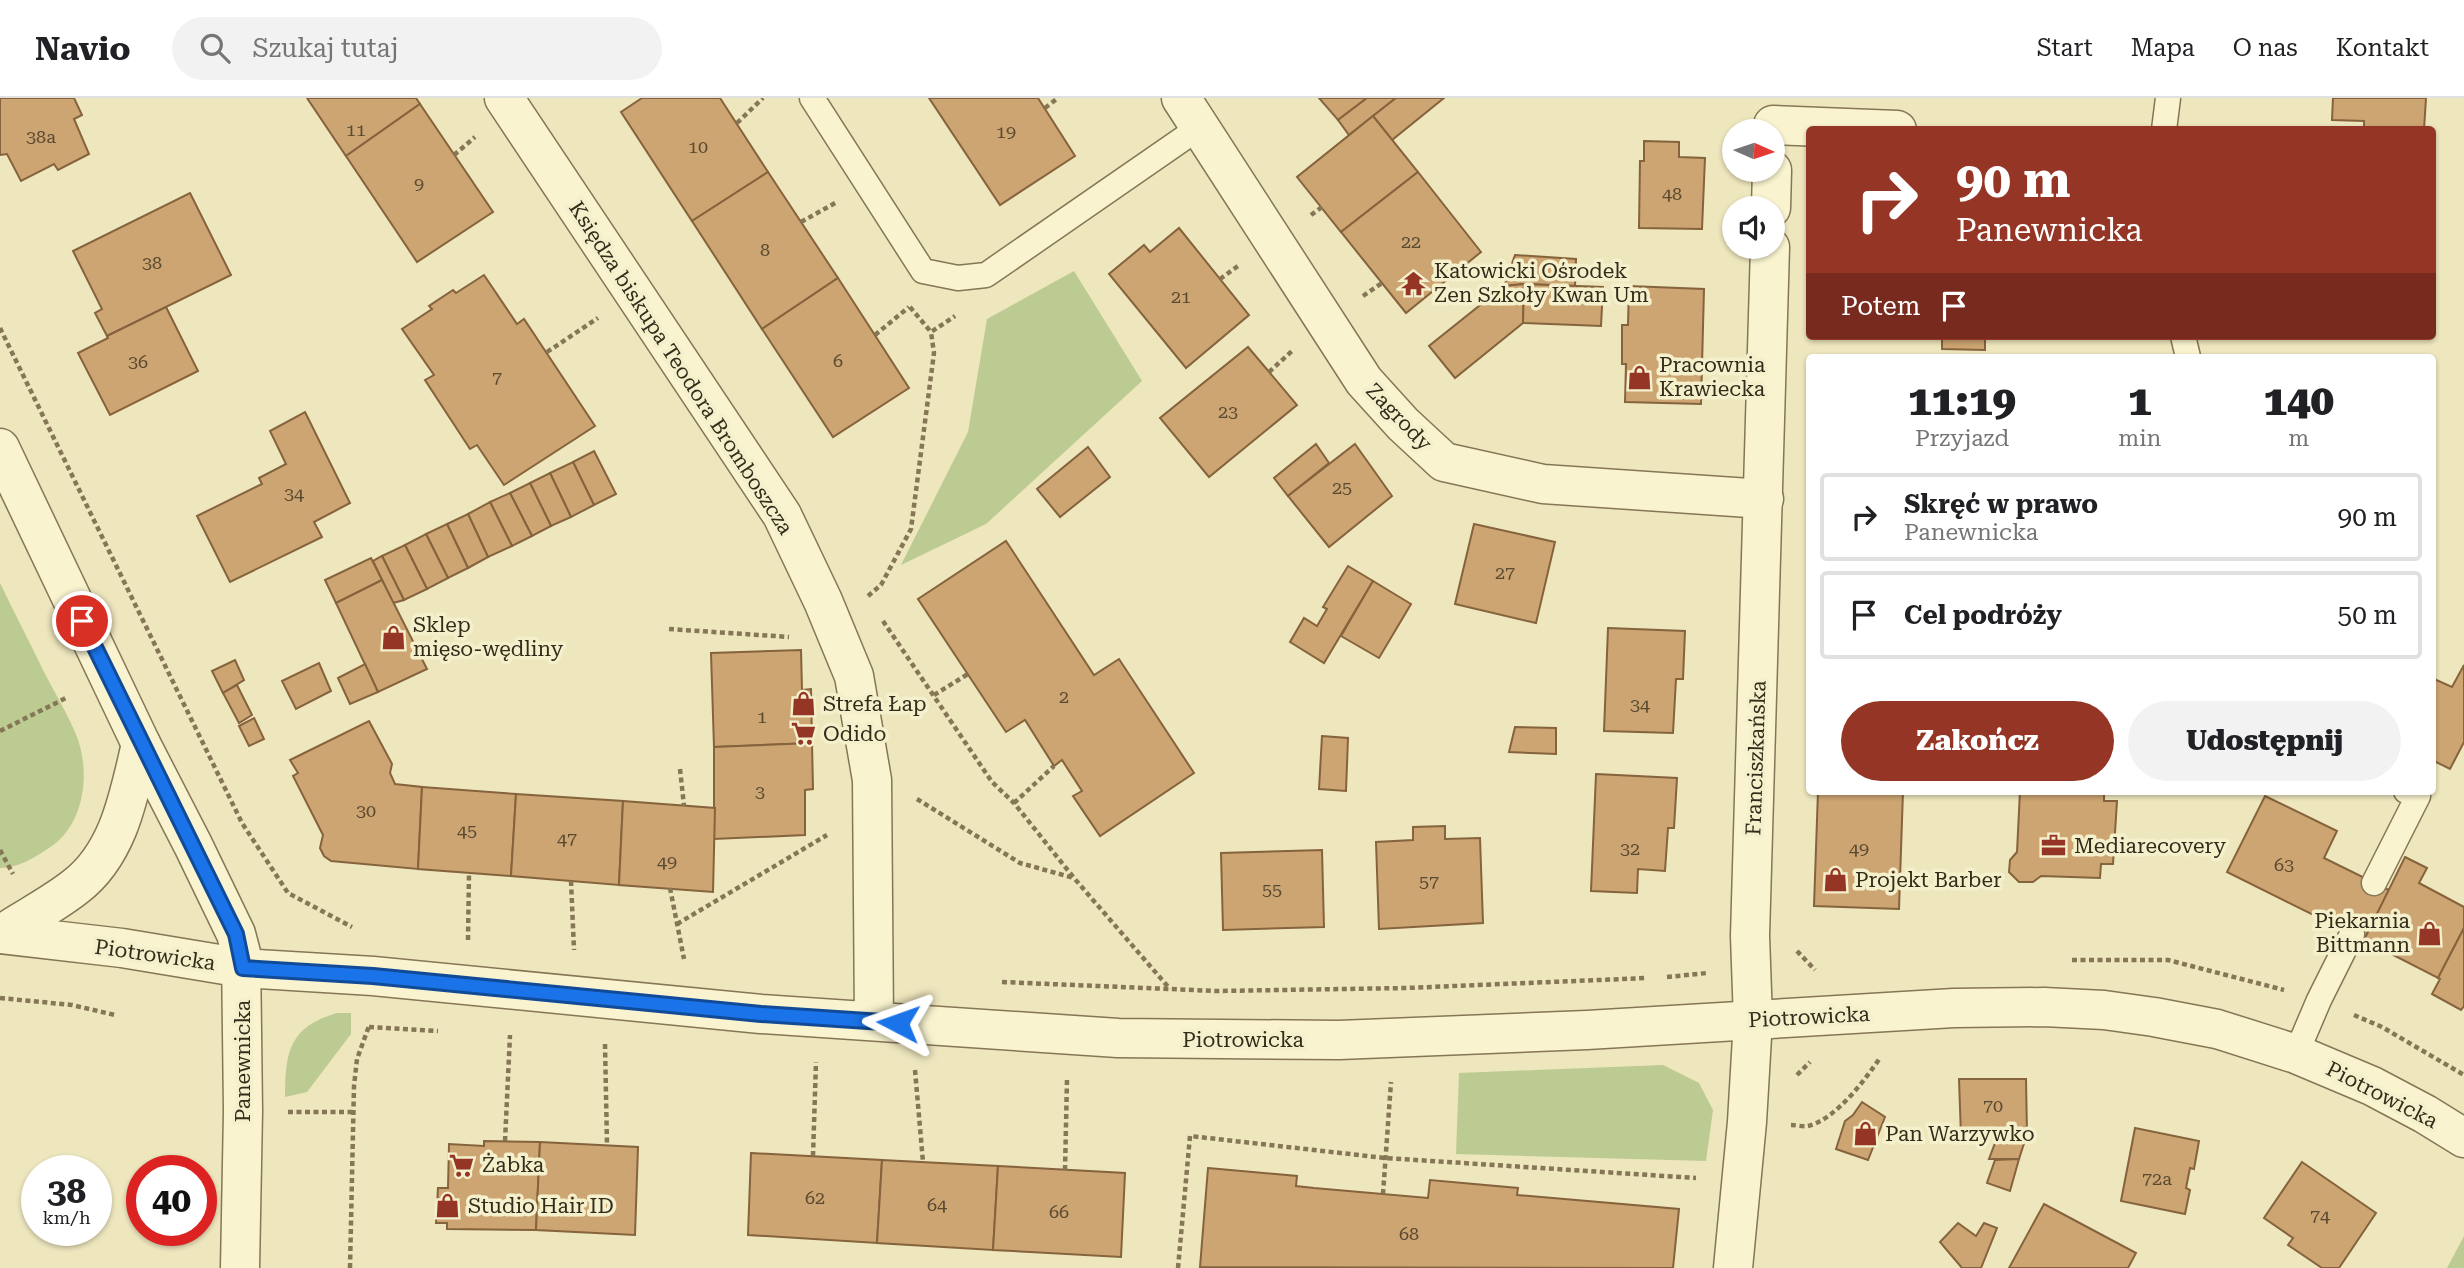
<!DOCTYPE html>
<html lang="pl">
<head>
<meta charset="utf-8">
<style>
	:root { --surface:#fff; --page:#f2f2f2; --text:#202124; --muted:#757577; --line:#e0e0e0; --accent:#953525 }
	body { margin:0; font-family:"Roboto Serif",serif; background:var(--page); color:var(--text); height:100vh; display:flex; flex-direction:column; font-size:26px; white-space:nowrap }
	* { box-sizing:border-box; margin:0 }
	p { font-size:23px; color:var(--muted) }
	.icon { flex:none; width:38px; height:38px; fill:none; stroke:currentColor; stroke-width:2; stroke-linecap:round; stroke-linejoin:round }
	.map { position:relative; flex:1; overflow:hidden }
	.details { position:absolute; left:1806px; top:256px; width:630px; height:441px; display:flex; flex-direction:column; background:var(--surface); border-radius:7px; box-shadow:0 2px 5px #0004 }
	.details>* { flex:none }
	.hud { position:absolute; left:1806px; top:28px; width:630px; height:214px; border-radius:7px; box-shadow:0 2px 5px #0004; background:#953525; color:#fff; overflow:hidden }
	.needle { width:46px; rotate:93deg }
	.buttons { position:absolute; left:1722px; top:21px; display:grid; gap:14px }
	.buttons a { display:grid; place-items:center; width:63px; height:63px; border-radius:50%; background:var(--surface); box-shadow:0 2px 5px #0004; font-size:35px }
	.speed { position:absolute; left:21px; top:1057px; display:flex; gap:14px; font-size:35px; font-weight:700; text-align:center }
	.speed>* { display:grid; place-content:center; width:91px; height:91px; border-radius:50%; background:var(--surface); box-shadow:0 2px 5px #0004; line-height:1 }
	.speed small { font-size:18px; font-weight:400 }
	.speed .limit { border:10px solid #d22; background:#fff; color:#111 }
	.pin { position:absolute; display:grid; place-items:center; width:60px; height:60px; color:#fff; margin:-30px; border:4px solid #fff; border-radius:50%; box-shadow:0 2px 7px #0007 }
	.me { position:absolute; width:77px; margin:-38px; rotate:274deg; stroke-linejoin:round; filter:drop-shadow(0 0 5px #0008) }
	.turn { display:flex; align-items:center; gap:24px; height:147px; padding:0 35px; font-size:32px }
	.turn .icon { width:91px; height:91px; stroke-width:2.5 }
	.turn b { display:block; font-size:49px; line-height:60px }
	.then { display:flex; align-items:center; height:66px; padding:0 35px; background:#0003; gap:14px; font-size:26px }
	.eta { display:flex; justify-content:space-evenly; align-items:center; height:119px; text-align:center }
	.eta b { font-size:42px; font-weight:800; line-height:49px }
	.cta { display:flex; gap:14px; margin-top:auto; padding:14px 35px }
	.cta a { flex:1; height:80px; border-radius:42px; background:var(--accent); color:#fff; font-size:28px; font-weight:800; line-height:80px; text-align:center }
	.cta a+a { background:var(--page); color:var(--text) }
	ul { padding:0; list-style:none }
	li { display:flex; align-items:center; gap:21px; height:88px; margin:0 14px 10px; padding:0 21px; border:4px solid var(--line); border-radius:7px }
	li div { flex:1 }
	li b { display:block; font-size:26px }
	li em { font-style:normal }
	header { display:flex; align-items:center; gap:42px; box-sizing:border-box; height:98px; padding:0 35px; background:var(--surface); border-bottom:2px solid var(--line) }
	header strong { font-size:33px }
	nav { display:flex; gap:38px; margin-inline-start:auto; font-size:24px }
	.search { width:490px; height:63px; background:var(--page); display:flex; align-items:center; gap:18px; box-sizing:border-box; padding:0 24px; border-radius:38px; color:var(--muted); font-size:26px }
	.map>svg:first-child { display:block }
	.green { fill:#bccb91 }
	.building { fill:#cda572; stroke:#85633c; stroke-width:2 }
	.lines { fill:none; stroke-linecap:round; stroke-linejoin:round }
	.service-casing { stroke:#857656; stroke-width:27 }
	.minor-casing { stroke:#857656; stroke-width:41 }
	.tertiary-casing { stroke:#857656; stroke-width:41 }
	.path { stroke:#857656; stroke-width:4.5; stroke-dasharray:5 3.5; stroke-linecap:butt }
	.service { stroke:#f9f3cf; stroke-width:24 }
	.minor { stroke:#f9f3cf; stroke-width:38 }
	.tertiary { stroke:#f9f3cf; stroke-width:38 }
	.route-casing { stroke:#114b97; stroke-width:18 }
	.route { stroke:#1a73e8; stroke-width:12 }
	.labels { text-anchor:middle; stroke-width:7; stroke-linejoin:round; paint-order:stroke }
	.number-label { font-size:18px; fill:#5a4a31 }
	.poi-label { font-size:21px; fill:#342b1b; stroke:#f5f0cc; text-anchor:start }
	.street-label { font-size:21px; fill:#342b1b; stroke:#f5f0cc }
</style>
</head>
<body>
<header>
<strong>Navio</strong>
<div class="search"><svg class="icon" aria-label="search" viewBox="0 0 24 24"><circle cx="10" cy="10" r="6"/><path d="M15 15l6 6"/></svg>Szukaj tutaj</div>
<nav><a>Start</a><a>Mapa</a><a>O nas</a><a>Kontakt</a></nav>
</header>
<div class="map">
<svg width="2464" height="1170" viewBox="0 0 2464 1170">
	<rect width="100%" height="100%" fill="#eee6bd"/>
	<g class="green">
		<path d="M1074 173 1142 283 986 426 901 467 968 334 987 221Z"/>
		<path d="M0 485C14 514 29 543 43 572 54 594 68 616 77 639 91 676 84 728 49 750 34 760 18 770 0 770Z"/>
		<path d="M337 915H351V936L307 994 285 999C285 954 289 929 337 915Z"/>
		<path d="M1663 967 1699 985 1713 1012 1706 1063 1456 1056 1459 975Z"/>
		<path d="M2464 1138V1170H2447Z"/>
	</g>
	<g class="building">
		<path d="M0 0H74L82 17 74 21 89 56 58 72 54 66 21 83 7 56 0 57Z"/>
		<path d="M307 0H416L420 6 346 58Z"/>
		<path d="M642 0H720L768 74 692 123 621 14Z"/>
		<path d="M929 0H1038L1075 58 1000 107Z"/>
		<path d="M1319 0H1367L1338 22Z"/>
		<path d="M1367 0H1396L1349 37 1338 22Z"/>
		<path d="M1396 0H1444L1392 42 1373 18Z"/>
		<path d="M2333 0H2426L2424 32H2364V23L2332 22Z"/>
		<path d="M420 6 493 114 417 164 346 58Z"/>
		<path d="M1373 18 1418 74 1341 134 1297 79Z"/>
		<path d="M1644 43 1679 44V59L1705 60 1702 131 1639 130 1640 63H1644Z"/>
		<path d="M768 74 838 180 762 231 692 123Z"/>
		<path d="M1418 74 1481 154 1406 215 1341 134Z"/>
		<path d="M190 95 231 177 107 238 95 215 102 211 73 153Z"/>
		<path d="M1179 130 1249 217 1186 270 1109 176 1144 147 1150 154Z"/>
		<path d="M1515 157 1576 161 1575 188 1524 186 1504 188Z"/>
		<path d="M484 177 517 226 524 221 595 328 504 387 477 347 470 351 425 282 434 277 402 231 432 211 429 208 453 192 456 195Z"/>
		<path d="M838 180 909 290 833 339 762 231Z"/>
		<path d="M1524 186 1523 225 1455 280 1429 248 1504 188Z"/>
		<path d="M1524 186 1603 189 1601 228 1523 225Z"/>
		<path d="M1629 188 1704 191 1701 306 1625 304 1626 266H1622V227H1628Z"/>
		<path d="M166 209 198 273 110 317 78 255 108 240 107 238Z"/>
		<path d="M1942 238H1985V252L1942 251Z"/>
		<path d="M1248 249 1297 307 1209 379 1160 320Z"/>
		<path d="M305 314 350 405 314 424 322 439 230 484 197 418 262 386 259 380 286 366 270 333Z"/>
		<path d="M1316 346 1329 365 1288 398 1274 380Z"/>
		<path d="M1355 346 1392 398 1329 449 1288 398Z"/>
		<path d="M1088 349 1110 379 1060 419 1037 391Z"/>
		<path d="M594 353 616 396 594 407 573 364Z"/>
		<path d="M573 364 594 407 571 419 550 375Z"/>
		<path d="M550 375 571 419 551 428 530 385Z"/>
		<path d="M530 385 551 428 532 438 510 395Z"/>
		<path d="M510 395 532 438 512 448 490 404Z"/>
		<path d="M490 404 512 448 488 459 468 416Z"/>
		<path d="M468 416 488 459 468 470 447 426Z"/>
		<path d="M447 426 468 470 448 480 426 436Z"/>
		<path d="M1474 426 1555 444 1536 525 1455 506Z"/>
		<path d="M426 436 448 480 427 491 405 447Z"/>
		<path d="M1006 443 1094 577 1119 561 1194 675 1100 738 1073 698 1082 693 1062 662 1054 668 1025 622 1006 634 918 501Z"/>
		<path d="M405 447 427 491 404 502 382 458Z"/>
		<path d="M382 458 404 502 393 505 373 463Z"/>
		<path d="M371 460 382 482 336 505 325 482Z"/>
		<path d="M1348 468 1373 483 1324 565 1290 544 1304 520 1317 528 1327 511 1323 509Z"/>
		<path d="M382 482 427 571 378 594 336 505Z"/>
		<path d="M1373 483 1411 506 1379 560 1341 538Z"/>
		<path d="M1608 530 1685 533 1683 581H1676L1673 635 1604 633Z"/>
		<path d="M801 552 802 592 811 591 812 645 714 649 711 555Z"/>
		<path d="M235 562 244 582 223 595 212 573Z"/>
		<path d="M319 565 331 593 296 611 282 583Z"/>
		<path d="M365 566 378 594 350 606 338 580Z"/>
		<path d="M2464 567V644L2450 671 2432 662V580L2452 589Z"/>
		<path d="M237 587 252 617 239 625 223 595Z"/>
		<path d="M254 620 264 641 249 648 239 628Z"/>
		<path d="M369 623 392 666 390 675 395 686 422 689 418 771 331 763 324 758 320 750 323 737 293 678 298 675 290 662Z"/>
		<path d="M1515 629 1556 630V656L1509 654Z"/>
		<path d="M1322 638 1348 640 1346 693 1319 691Z"/>
		<path d="M812 645 813 691 805 692V737L714 741V649Z"/>
		<path d="M1596 676 1677 680 1674 730H1668L1665 773 1638 771 1637 795 1591 793Z"/>
		<path d="M422 689 516 696 511 778 418 771Z"/>
		<path d="M1818 693H1903L1899 811 1814 808Z"/>
		<path d="M2020 693H2104V703H2117L2113 766H2101L2100 780 2041 778 2033 784H2019L2009 774 2010 762 2017 754Z"/>
		<path d="M516 696 623 703 619 787 511 778Z"/>
		<path d="M2265 698 2337 733 2324 760 2389 792 2364 842 2227 774Z"/>
		<path d="M623 703 715 710 713 794 619 787Z"/>
		<path d="M1445 728V741L1480 740 1483 825 1379 831 1376 744 1413 742V729Z"/>
		<path d="M1322 752 1324 829 1223 832 1221 755Z"/>
		<path d="M2405 759 2427 770 2419 785 2464 809V830L2438 880 2364 842Z"/>
		<path d="M2464 830V908L2461 912 2432 896 2440 881 2438 880Z"/>
		<path d="M1959 981H2026L2027 1036 2019 1061H1989L1998 1037 1961 1038Z"/>
		<path d="M1862 1004 1885 1019 1868 1062 1836 1051 1845 1023 1853 1017Z"/>
		<path d="M2135 1030 2199 1043 2194 1071 2190 1070 2186 1090 2190 1092 2185 1116 2121 1103Z"/>
		<path d="M484 1043 540 1044 536 1132 447 1131V1125H436L438 1090H448L449 1046 484 1048Z"/>
		<path d="M540 1044 638 1049 635 1137 536 1132Z"/>
		<path d="M751 1055 882 1062 877 1145 748 1137Z"/>
		<path d="M2019 1061 2010 1093 1987 1085 1995 1062Z"/>
		<path d="M882 1062 998 1068 993 1152 877 1145Z"/>
		<path d="M2302 1064 2376 1115 2339 1170H2322L2288 1147 2293 1140 2264 1120Z"/>
		<path d="M998 1068 1125 1075 1121 1159 993 1152Z"/>
		<path d="M1208 1070 1297 1078 1296 1088 1314 1090 1428 1100 1430 1082 1518 1090 1517 1097 1679 1111 1673 1170 1200 1169Z"/>
		<path d="M2044 1106 2136 1155 2128 1170H2009Z"/>
		<path d="M1958 1125 1976 1138 1984 1125 1997 1130 1981 1170H1962L1940 1144Z"/>
	</g>
	<g class="lines">
		<defs>
			<g id="service">
				<path d="M812 0 923 173 958 180 986 177 1200 29"/>
				<path d="M2164 32 2168 0"/>
				<path d="M2183 238 2188 259"/>
				<path d="M2374 785 2418 698 2406 693"/>
				<path d="M2296 956 2319 902 2352 836"/>
			</g>
			<g id="minor">
				<path d="M504 0 782 417 823 503 854 578 872 682 874 923"/>
				<path d="M1181 0 1364 283 1403 326 1444 364 1543 386 1764 401"/>
				<path d="M1773 27 1897 32"/>
				<path d="M1771 110 1772 72"/>
				<path d="M1733 1170 1747 1024 1753 922 1750 838 1770 149"/>
			</g>
			<g id="tertiary">
				<path d="M0 350 141 646 193 747 236 836 241 855 243 1013 240 1170"/>
				<path d="M0 836 122 850 243 870 373 878 761 916 1118 940 1339 942 1587 932 1954 910 2044 909 2104 912 2154 919 2217 931 2296 956 2372 988 2425 1016 2464 1040"/>
				<path d="M2 836C26 820 52 807 75 789 119 756 129 697 141 646"/>
			</g>
		</defs>
		<use href="#service" class="service-casing"/>
		<use href="#minor" class="minor-casing"/>
		<use href="#tertiary" class="tertiary-casing"/>
		<g class="path">
			<path d="M1045 10 1058 0"/>
			<path d="M737 25 763 0"/>
			<path d="M454 57 475 39"/>
			<path d="M1311 117 1322 109"/>
			<path d="M801 124 837 104"/>
			<path d="M1220 181 1238 168"/>
			<path d="M1363 198 1382 185"/>
			<path d="M910 209 931 234 955 218"/>
			<path d="M0 230 242 725 288 795 352 829"/>
			<path d="M875 237 909 209"/>
			<path d="M547 254 598 220"/>
			<path d="M1269 274 1292 253"/>
			<path d="M868 498 881 487 911 431 934 255 931 234"/>
			<path d="M883 523 992 684 1014 705 1074 780 1170 891"/>
			<path d="M669 531 789 539"/>
			<path d="M934 597 968 576"/>
			<path d="M0 633 68 599"/>
			<path d="M680 671 684 708"/>
			<path d="M917 701 1020 765 1074 780"/>
			<path d="M1014 705 1054 668"/>
			<path d="M0 752 13 776"/>
			<path d="M571 783 574 852"/>
			<path d="M670 790 684 861"/>
			<path d="M677 826 827 737"/>
			<path d="M468 842 469 775"/>
			<path d="M1797 853 1815 872"/>
			<path d="M2072 862H2168L2284 892"/>
			<path d="M1667 879 1707 875"/>
			<path d="M1002 884 1217 893 1406 890 1647 880"/>
			<path d="M0 900 72 907 115 917"/>
			<path d="M2354 917 2382 929 2464 977"/>
			<path d="M369 929 438 933"/>
			<path d="M605 946 607 1047"/>
			<path d="M915 972 923 1064"/>
			<path d="M1797 977 1810 964"/>
			<path d="M288 1014H354"/>
			<path d="M1791 1027C1796 1027 1803 1029 1808 1028 1836 1021 1864 983 1880 960"/>
			<path d="M505 1043 510 937"/>
			<path d="M813 1058 816 964"/>
			<path d="M1065 1072 1067 981"/>
			<path d="M1383 1096 1391 984"/>
			<path d="M350 1170 354 988 357 961 369 928"/>
			<path d="M1178 1170 1190 1038 1385 1060 1696 1080"/>
		</g>
		<use href="#service" class="service"/>
		<use href="#minor" class="minor"/>
		<use href="#tertiary" class="tertiary"/>
	</g>
	<g class="lines">
		<defs>
			<path id="route" d="M82 523 236 836 243 870 373 878 761 916 898 925"/>
		</defs>
		<use href="#route" class="route-casing"/>
		<use href="#route" class="route"/>
	</g>
	<defs>
		<symbol id="temple-bare" viewBox="-9 -9 18 18"><path d="M0-6L5-2H3V0L6.5 2.5H4V6H1.5V3h-3V6H-4V2.5H-6.5L-3 0V-2H-5Z" fill="#953525" stroke="#f5f0cc" stroke-width="2.5" paint-order="stroke"/></symbol>
		<symbol id="shop-bare" viewBox="-9 -9 18 18"><path d="M-5-2.5h2.3a2.7 3.5 0 0 1 5.4 0H5L5.5 6h-11ZM-1.5-2.5h3a1.5 2.3 0 0 0-3 0Z" fill="#953525" stroke="#f5f0cc" stroke-width="2.5" paint-order="stroke"/></symbol>
		<symbol id="supermarket-bare" viewBox="-9 -9 18 18"><path d="M-6-5.5h2.5l.6 2H6L4.5 2H-2.5L-4.4-4H-6ZM-1.5 3.2a1.3 1.3 0 1 0 .1 0ZM3 3.2a1.3 1.3 0 1 0 .1 0Z" fill="#953525" stroke="#f5f0cc" stroke-width="2.5" paint-order="stroke"/></symbol>
		<symbol id="office-bare" viewBox="-9 -9 18 18"><path d="M-6-3h4V-5.5h4V-3h4V5H-6ZM-1-4.5V-3h2v-1.5ZM-6 0V1H6V0Z" fill="#953525" stroke="#f5f0cc" stroke-width="2.5" paint-order="stroke"/></symbol>
	</defs>
	<g fill-rule="evenodd">
		<use href="#temple-bare" x="1396" y="168" width="35" height="35"/>
		<use href="#shop-bare" x="1622" y="262" width="35" height="35"/>
		<use href="#shop-bare" x="376" y="522" width="35" height="35"/>
		<use href="#shop-bare" x="786" y="588" width="35" height="35"/>
		<use href="#supermarket-bare" x="786" y="618" width="35" height="35"/>
		<use href="#office-bare" x="2036" y="730" width="35" height="35"/>
		<use href="#shop-bare" x="1818" y="764" width="35" height="35"/>
		<use href="#shop-bare" x="2412" y="818" width="35" height="35"/>
		<use href="#shop-bare" x="1848" y="1018" width="35" height="35"/>
		<use href="#supermarket-bare" x="444" y="1050" width="35" height="35"/>
		<use href="#shop-bare" x="430" y="1090" width="35" height="35"/>
	</g>
	<g class="labels">
		<g class="number-label">
			<text x="356" y="38">11</text>
			<text x="1006" y="40">19</text>
			<text x="41" y="45">38a</text>
			<text x="698" y="55">10</text>
			<text x="419" y="92">9</text>
			<text x="1672" y="102">48</text>
			<text x="1411" y="150">22</text>
			<text x="765" y="158">8</text>
			<text x="152" y="171">38</text>
			<text x="1181" y="205">21</text>
			<text x="838" y="269">6</text>
			<text x="138" y="270">36</text>
			<text x="497" y="286">7</text>
			<text x="1228" y="320">23</text>
			<text x="1342" y="396">25</text>
			<text x="294" y="402">34</text>
			<text x="1505" y="481">27</text>
			<text x="1064" y="605">2</text>
			<text x="1640" y="613">34</text>
			<text x="762" y="625">1</text>
			<text x="760" y="700">3</text>
			<text x="366" y="719">30</text>
			<text x="467" y="739">45</text>
			<text x="567" y="747">47</text>
			<text x="1630" y="757">32</text>
			<text x="1859" y="757">49</text>
			<text x="667" y="770">49</text>
			<text x="2284" y="773">63</text>
			<text x="1429" y="790">57</text>
			<text x="1272" y="798">55</text>
			<text x="1993" y="1014">70</text>
			<text x="2157" y="1087">72a</text>
			<text x="815" y="1106">62</text>
			<text x="937" y="1113">64</text>
			<text x="1059" y="1120">66</text>
			<text x="2320" y="1124">74</text>
			<text x="1409" y="1142">68</text>
		</g>
		<g class="poi-label">
			<text x="1434" y="180">Katowicki Ośrodek<tspan x="1434" dy="24">Zen Szkoły Kwan Um</tspan></text>
			<text x="1659" y="274">Pracownia<tspan x="1659" dy="24">Krawiecka</tspan></text>
			<text x="413" y="534">Sklep<tspan x="413" dy="24">mięso-wędliny</tspan></text>
			<text x="823" y="613">Strefa Łap</text>
			<text x="823" y="643">Odido</text>
			<text x="2074" y="755">Mediarecovery</text>
			<text x="1855" y="789">Projekt Barber</text>
			<text x="2410" y="830" text-anchor="end">Piekarnia<tspan x="2410" dy="24">Bittmann</tspan></text>
			<text x="1885" y="1043">Pan Warzywko</text>
			<text x="482" y="1074">Żabka</text>
			<text x="468" y="1115">Studio Hair ID</text>
		</g>
		<g class="street-label">
			<text transform="translate(681 270) rotate(57)" y="7">Księdza biskupa Teodora Bromboszcza</text>
			<text transform="translate(1399 319) rotate(46)" y="7">Zagrody</text>
			<text transform="translate(1756 660) rotate(-88)" y="7">Franciszkańska</text>
			<text transform="translate(155 857) rotate(8)" y="7">Piotrowicka</text>
			<text transform="translate(1809 919) rotate(-3)" y="7">Piotrowicka</text>
			<text x="1243" y="949">Piotrowicka</text>
			<text transform="translate(243 963) rotate(-90)" y="7">Panewnicka</text>
			<text transform="translate(2382 997) rotate(27)" y="7">Piotrowicka</text>
		</g>
	</g>
</svg>
<div class="buttons">
<a><svg class="needle" viewBox="-14 -14 28 28"><path d="M0-13l5 13h-10z" fill="#e53935"/><path d="M0 13l5-13h-10z" fill="#757577"/></svg></a>
<a><svg class="icon" aria-label="sound" viewBox="0 0 24 24"><path d="M4 9h4l5-4v14l-5-4H4zM17 9q2 3 0 6"/></svg></a>
</div>
<div class="speed"><div>38<small>km/h</small></div><div class="limit">40</div></div>
<div class="pin" style="left:82px;top:523px;background:#d93025"><svg class="icon" aria-label="arrive" viewBox="0 0 24 24"><path d="M6 21V4h12l-3 4 3 4H6"/></svg></div>
<svg class="me" style="left:898px;top:925px" viewBox="-20 -20 40 40"><path d="M0-17L14 15 0 8-14 15z" fill="#1a73e8" stroke="#fff" stroke-width="4"/></svg>
<div class="hud">
<div class="turn"><svg class="icon" aria-label="right" viewBox="0 0 24 24"><path d="M7 20v-9h11M14 6l5 5-5 5"/></svg><div><b>90 m</b>Panewnicka</div></div>
<div class="then">Potem<svg class="icon" aria-label="arrive" viewBox="0 0 24 24"><path d="M6 21V4h12l-3 4 3 4H6"/></svg></div>
</div>
<section class="details">
<div class="eta">
<div><b>11:19</b><p>Przyjazd</p></div>
<div><b>1</b><p>min</p></div>
<div><b>140</b><p>m</p></div>
</div>
<ul>
<li><svg class="icon" aria-label="right" viewBox="0 0 24 24"><path d="M7 20v-9h11M14 6l5 5-5 5"/></svg><div><b>Skręć w prawo</b><p>Panewnicka</p></div><em>90 m</em></li>
<li><svg class="icon" aria-label="arrive" viewBox="0 0 24 24"><path d="M6 21V4h12l-3 4 3 4H6"/></svg><div><b>Cel podróży</b></div><em>50 m</em></li>
</ul>
<div class="cta"><a>Zakończ</a><a>Udostępnij</a></div>
</section>
</div>
</body>
</html>
